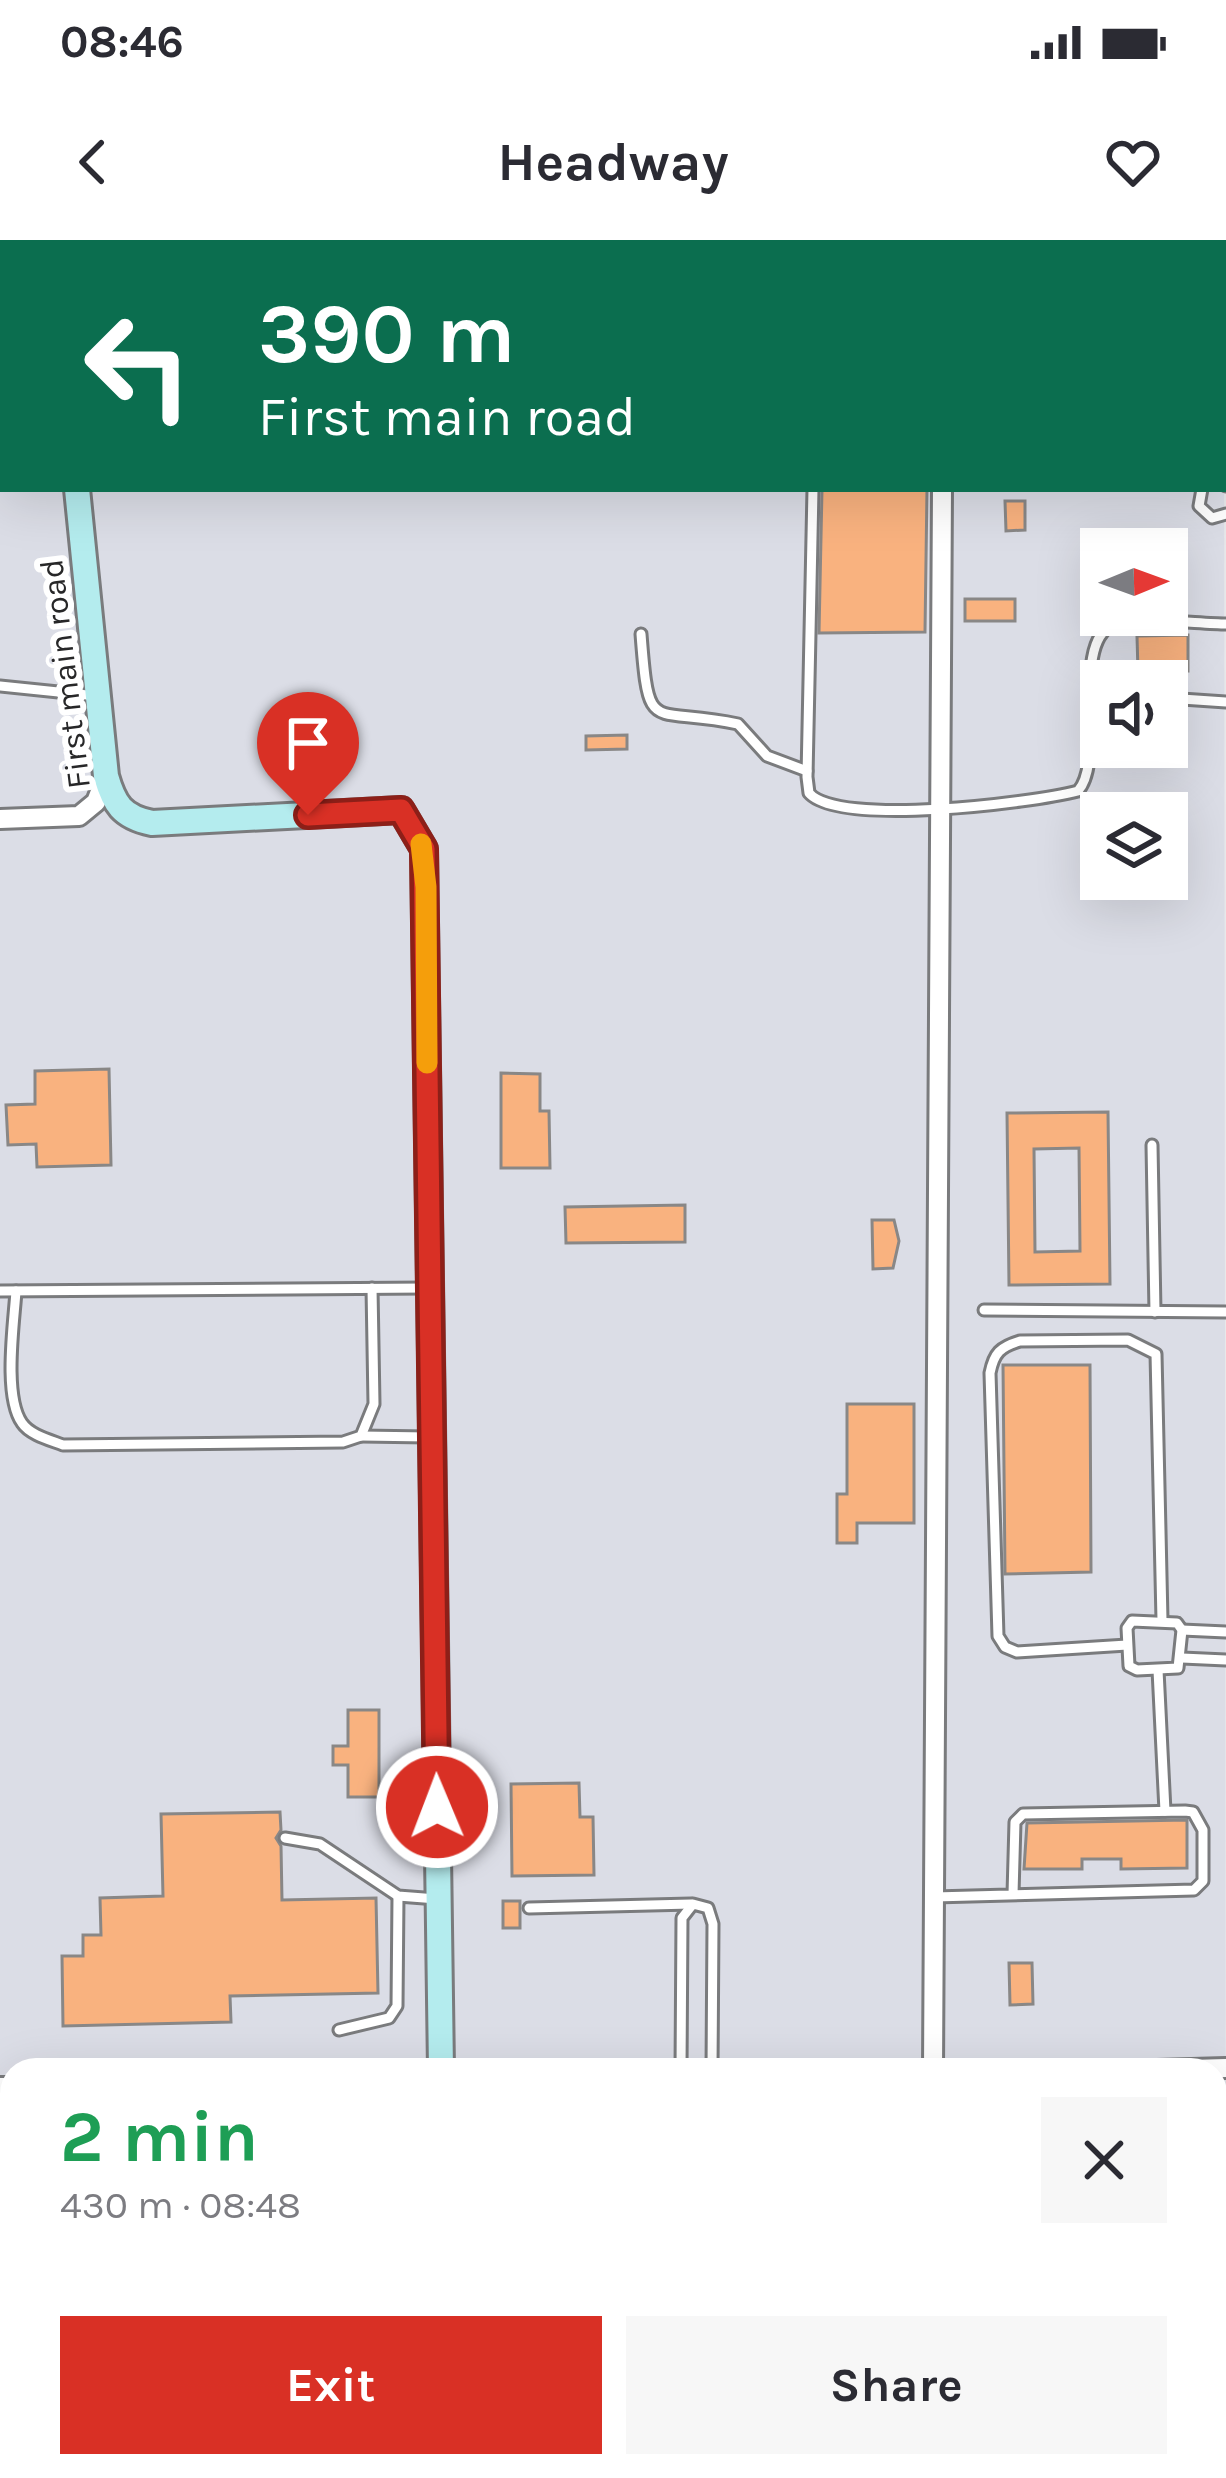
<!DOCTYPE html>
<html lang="en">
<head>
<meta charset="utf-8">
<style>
	:root { --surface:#fff; --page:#f7f7f7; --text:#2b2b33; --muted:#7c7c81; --accent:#d93025 }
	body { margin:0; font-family:Karla,sans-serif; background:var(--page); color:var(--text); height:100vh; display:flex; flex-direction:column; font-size:45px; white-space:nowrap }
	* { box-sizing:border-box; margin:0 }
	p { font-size:39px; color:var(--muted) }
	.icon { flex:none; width:66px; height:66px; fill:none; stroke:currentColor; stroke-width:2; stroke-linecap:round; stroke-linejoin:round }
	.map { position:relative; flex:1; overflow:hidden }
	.panel { position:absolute; left:0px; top:1818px; width:1227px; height:420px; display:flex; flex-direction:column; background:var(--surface); border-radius:36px 36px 0 0; box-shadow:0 12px 48px #0002 }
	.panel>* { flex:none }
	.guide { position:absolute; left:0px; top:0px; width:1227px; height:252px; box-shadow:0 12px 48px #0002; background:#0b6e4f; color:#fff; overflow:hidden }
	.needle { width:78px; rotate:89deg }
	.buttons { position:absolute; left:1080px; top:288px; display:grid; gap:24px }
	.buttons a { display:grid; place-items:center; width:108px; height:108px; border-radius:0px; background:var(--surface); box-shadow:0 12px 48px #0002; font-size:60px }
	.pin { position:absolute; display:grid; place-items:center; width:102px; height:102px; color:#fff; margin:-123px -51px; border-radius:50% 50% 50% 0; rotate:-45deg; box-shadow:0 0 12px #0007 }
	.pin .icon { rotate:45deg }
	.me { position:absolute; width:132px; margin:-66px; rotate:359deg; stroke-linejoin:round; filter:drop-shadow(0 0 9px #0008) }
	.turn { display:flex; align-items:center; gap:42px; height:252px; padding:0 60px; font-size:54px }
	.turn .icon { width:156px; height:156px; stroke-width:2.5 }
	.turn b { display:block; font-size:84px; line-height:102px }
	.round { display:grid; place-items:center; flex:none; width:126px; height:126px; border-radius:0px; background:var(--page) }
	.summary { display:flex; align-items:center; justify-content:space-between; height:204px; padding:0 60px }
	h1 { font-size:72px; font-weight:700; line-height:90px; color:#1e9e55 }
	.button { display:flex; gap:24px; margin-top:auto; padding:24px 60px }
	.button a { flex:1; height:138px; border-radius:0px; background:var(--accent); color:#fff; font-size:48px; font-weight:700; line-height:138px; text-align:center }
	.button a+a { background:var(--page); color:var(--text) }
	.status { display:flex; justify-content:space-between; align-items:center; height:84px; padding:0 60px; background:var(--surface); direction:ltr }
	.status svg { height:33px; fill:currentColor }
	header { display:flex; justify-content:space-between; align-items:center; height:156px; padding:0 60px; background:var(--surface); font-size:54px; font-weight:700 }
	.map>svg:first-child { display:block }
	.built { fill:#dbdde6; fill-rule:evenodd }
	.building { fill:#f9b27f; stroke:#898786; stroke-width:3; fill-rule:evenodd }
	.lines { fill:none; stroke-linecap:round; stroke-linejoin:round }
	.lane-casing { stroke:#7a7b7d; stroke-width:15 }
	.street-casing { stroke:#7a7b7d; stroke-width:24 }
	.secondary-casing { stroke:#7a7b7d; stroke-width:30 }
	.lane { stroke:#fff; stroke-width:9 }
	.street { stroke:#fff; stroke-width:18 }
	.secondary { stroke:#b4ecee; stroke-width:24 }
	.route-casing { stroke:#8d1f18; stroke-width:30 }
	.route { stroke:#d93025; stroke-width:21 }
	.slow { stroke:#f59e0b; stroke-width:21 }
	.labels { text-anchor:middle; stroke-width:12; stroke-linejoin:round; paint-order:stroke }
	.street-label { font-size:33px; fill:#272728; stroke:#fff }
</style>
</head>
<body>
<div class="status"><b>08:46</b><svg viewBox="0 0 49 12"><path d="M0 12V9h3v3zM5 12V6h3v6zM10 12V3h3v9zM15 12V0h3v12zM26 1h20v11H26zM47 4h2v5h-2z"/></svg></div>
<header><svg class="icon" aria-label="back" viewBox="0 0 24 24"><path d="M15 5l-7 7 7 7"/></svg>Headway<svg class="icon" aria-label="heart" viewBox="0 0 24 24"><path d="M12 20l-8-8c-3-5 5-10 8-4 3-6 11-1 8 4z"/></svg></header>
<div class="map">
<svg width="1226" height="2238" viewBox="0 0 1226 2238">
	<rect width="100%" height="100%" fill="#e8e8ea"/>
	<path class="built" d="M1224 46 1226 2238H0V66H3V249H1224ZM1101 309H1167V375H1101ZM1101 441H1167V507H1101ZM1101 573H1167V639H1101ZM12 1830H1215V2226H12Z"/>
	<g class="building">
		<path d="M822 249H927L925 392 819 393Z"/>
		<path d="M1005 261H1025V290L1006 291Z"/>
		<rect x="965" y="359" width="50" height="22"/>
		<path d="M1188 395V431L1138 432 1137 396Z"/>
		<path d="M627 495V509L586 510V496Z"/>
		<path d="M109 829 111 925 37 927 36 904 8 905 6 865 35 864V831Z"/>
		<path d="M501 833 540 834V871H549L550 928H501Z"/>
		<path d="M1108 872 1110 1044 1009 1045 1007 873ZM1079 908 1080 1011 1035 1012 1034 909Z"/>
		<path d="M685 965V1002L566 1003 565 967Z"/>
		<path d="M872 980H894L899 1001 893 1028 873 1029Z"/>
		<path d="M1003 1125H1090L1091 1332 1005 1334Z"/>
		<path d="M847 1164H914V1283H857V1303H837V1254H847Z"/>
		<path d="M348 1470H379V1557H348V1525H333V1506H348Z"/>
		<path d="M579 1543 580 1577H593L594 1635 512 1636 511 1544Z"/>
		<path d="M280 1572 281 1590 276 1598 281 1606 282 1660 376 1658 378 1753 230 1756 231 1782 63 1786 62 1716H83V1695H101L100 1658 163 1656 161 1574Z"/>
		<path d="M1187 1580V1628L1121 1629V1619H1082V1629H1024L1027 1583Z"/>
		<rect x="503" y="1661" width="17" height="27"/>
		<path d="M1009 1723H1032L1033 1764 1010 1765Z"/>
	</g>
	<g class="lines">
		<defs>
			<g id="lane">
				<path d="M0 135H3"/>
				<path d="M1224 245 1226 246"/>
				<path d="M813 249 807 537 809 553C838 587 1032 563 1078 551 1107 519 1069 402 1114 384 1134 376 1200 384 1226 384"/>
				<path d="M1202 249 1199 266 1212 278 1226 274"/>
				<path d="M641 394C649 499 650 465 738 484L767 516 807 531"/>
				<path d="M0 446 97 456"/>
				<path d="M1167 458 1226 462"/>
				<path d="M1152 905 1155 1072"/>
				<path d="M0 1051 427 1048"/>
				<path d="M16 1051C14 1083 3 1156 22 1183 30 1195 50 1200 63 1205L343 1202 361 1196 374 1164 372 1048"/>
				<path d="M984 1070 1226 1072"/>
				<path d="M361 1196 428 1197"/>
				<path d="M1132 1381 1177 1383 1182 1390 1178 1428 1137 1430 1129 1426 1127 1388Z"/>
				<path d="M1182 1390 1226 1392"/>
				<path d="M1127 1405 1017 1412 1005 1407 998 1396 990 1133C994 1113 1000 1107 1020 1101L1128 1100 1156 1114 1162 1380"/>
				<path d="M1182 1418 1226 1420"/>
				<path d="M1158 1430 1165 1571"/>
				<path d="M285 1598 320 1604 398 1656 437 1659"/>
				<path d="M934 1657 1194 1650 1203 1641V1590L1193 1572 1185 1571 1023 1574 1015 1582 1013 1654"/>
				<path d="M529 1668 691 1664"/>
				<path d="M339 1790 389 1778 397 1766 398 1656"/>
				<path d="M681 1830 682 1678 693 1664 708 1668 713 1684 712 1830"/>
				<path d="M1215 1893H1226"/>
				<path d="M0 1946H12"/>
				<path d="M0 1987 12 1976"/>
				<path d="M382 2226V2238"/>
				<path d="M527 2226V2238"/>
				<path d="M763 2226 764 2238"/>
				<path d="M857 2238 859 2226"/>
			</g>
			<g id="street">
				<path d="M0 579 79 576 96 562 106 536"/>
				<path d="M933 1830 942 249"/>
				<path d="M1157 1830 1226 1828"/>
				<path d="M0 1847H12"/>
			</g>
			<g id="secondary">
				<path d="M52 0 53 3"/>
				<path d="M77 249 106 536C114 564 122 577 152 583L401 570 424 609 441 1830"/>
				<path d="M441 2238V2226"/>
			</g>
		</defs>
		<use href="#lane" class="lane-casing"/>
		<use href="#street" class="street-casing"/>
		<use href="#secondary" class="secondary-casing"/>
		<use href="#lane" class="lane"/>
		<use href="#street" class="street"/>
		<use href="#secondary" class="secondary"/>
	</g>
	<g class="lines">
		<defs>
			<path id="route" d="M308 575 401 570 424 609 437 1567"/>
		</defs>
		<use href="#route" class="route-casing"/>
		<use href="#route" class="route"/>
		<path class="slow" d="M421 604 426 647 427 823"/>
	</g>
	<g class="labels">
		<g class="street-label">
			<text transform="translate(64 434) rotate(-97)" y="12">First main road</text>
		</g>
	</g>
</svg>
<div class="buttons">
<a><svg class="needle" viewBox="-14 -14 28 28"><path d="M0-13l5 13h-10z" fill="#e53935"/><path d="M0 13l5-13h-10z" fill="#7c7c81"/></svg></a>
<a><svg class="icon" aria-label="sound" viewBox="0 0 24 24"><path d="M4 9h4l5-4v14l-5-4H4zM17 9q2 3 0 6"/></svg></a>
<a><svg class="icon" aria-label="layers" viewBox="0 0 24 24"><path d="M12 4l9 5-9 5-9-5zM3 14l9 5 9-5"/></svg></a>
</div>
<div class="pin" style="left:308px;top:575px;background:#d93025"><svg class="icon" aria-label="arrive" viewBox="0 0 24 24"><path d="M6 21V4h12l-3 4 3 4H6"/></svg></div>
<svg class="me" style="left:437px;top:1567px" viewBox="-20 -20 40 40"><circle r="17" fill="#d93025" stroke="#fff" stroke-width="3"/><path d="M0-11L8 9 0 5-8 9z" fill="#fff"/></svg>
<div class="guide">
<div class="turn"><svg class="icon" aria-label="left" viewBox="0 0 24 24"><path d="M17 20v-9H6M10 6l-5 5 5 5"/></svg><div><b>390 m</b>First main road</div></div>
</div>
<section class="panel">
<div class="summary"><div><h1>2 min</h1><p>430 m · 08:48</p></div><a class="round"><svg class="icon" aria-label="close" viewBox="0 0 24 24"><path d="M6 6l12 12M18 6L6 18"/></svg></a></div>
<div class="button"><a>Exit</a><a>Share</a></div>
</section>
</div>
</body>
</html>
